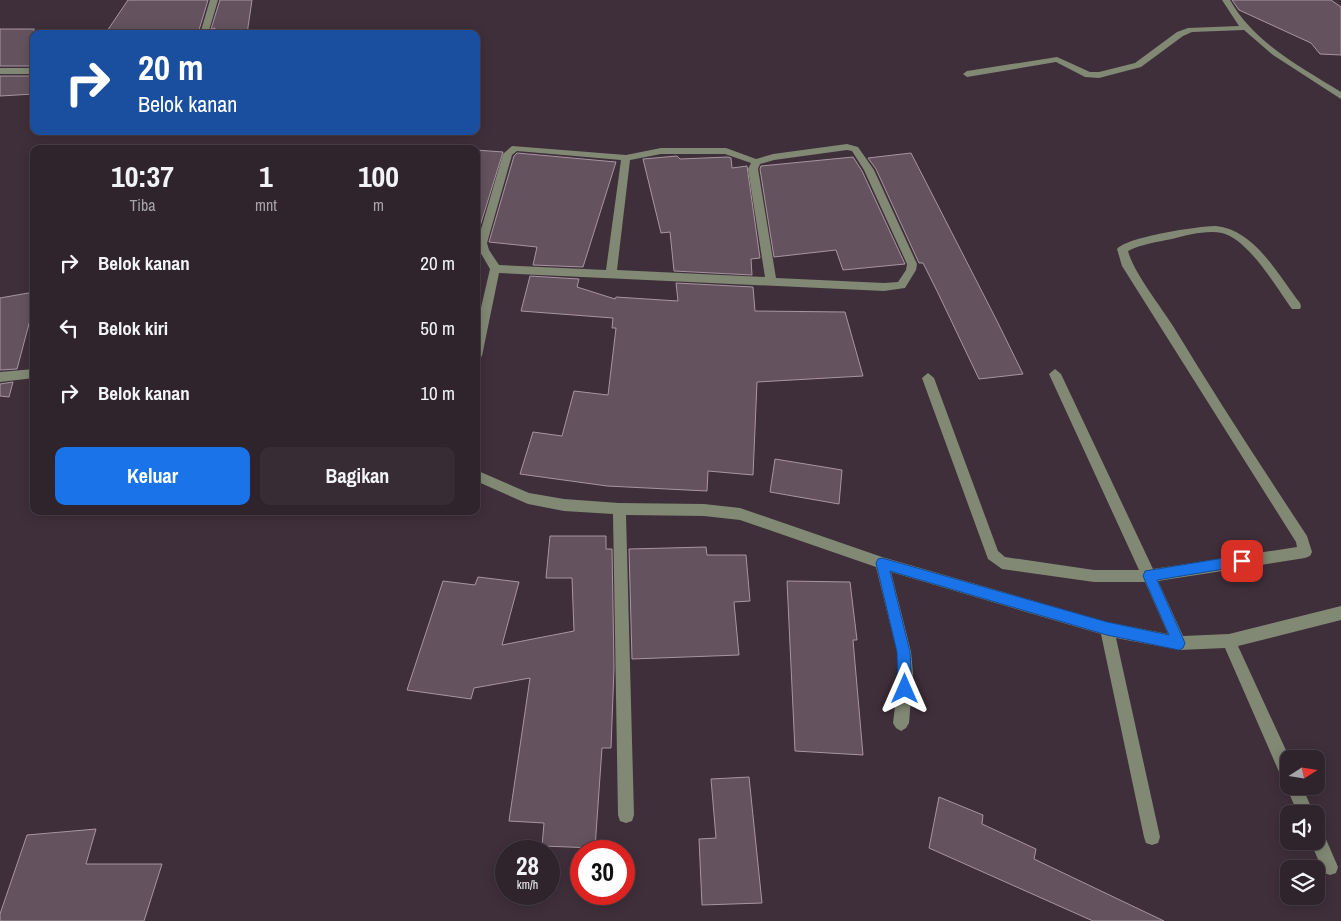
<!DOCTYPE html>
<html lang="id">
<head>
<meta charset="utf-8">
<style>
	:root { --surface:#2f232c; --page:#372b34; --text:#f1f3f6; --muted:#a7a4a9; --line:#4a4048; --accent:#1a73e8 }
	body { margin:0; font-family:"Archivo Narrow",sans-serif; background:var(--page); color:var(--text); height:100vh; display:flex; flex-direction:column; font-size:19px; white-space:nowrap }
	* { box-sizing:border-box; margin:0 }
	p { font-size:16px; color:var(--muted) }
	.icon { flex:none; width:28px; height:28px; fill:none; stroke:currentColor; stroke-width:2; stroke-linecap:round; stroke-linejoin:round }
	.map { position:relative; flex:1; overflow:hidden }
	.drawer { position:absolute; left:30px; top:145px; width:450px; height:370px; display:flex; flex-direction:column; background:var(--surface); border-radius:10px; box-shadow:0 2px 12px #0003,0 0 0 1px var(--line) }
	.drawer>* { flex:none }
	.guide { position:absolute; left:30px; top:30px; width:450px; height:105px; border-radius:10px; box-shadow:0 2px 12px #0003,0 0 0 1px var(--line); background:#1a4fa0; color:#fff; overflow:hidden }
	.needle { width:32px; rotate:78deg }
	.controls { position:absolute; left:1280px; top:750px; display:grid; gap:10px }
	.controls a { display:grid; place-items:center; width:45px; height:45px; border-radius:10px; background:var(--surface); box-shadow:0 2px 12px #0003,0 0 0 1px var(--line); font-size:25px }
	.speed { position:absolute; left:495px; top:840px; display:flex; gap:10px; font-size:25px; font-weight:700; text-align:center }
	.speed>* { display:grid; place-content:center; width:65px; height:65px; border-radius:50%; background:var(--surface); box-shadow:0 2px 12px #0003,0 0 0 1px var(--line); line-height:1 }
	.speed small { font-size:12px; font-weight:400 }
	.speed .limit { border:8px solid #d22; background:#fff; color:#111 }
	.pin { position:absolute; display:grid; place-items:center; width:42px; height:42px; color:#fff; margin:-21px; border-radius:10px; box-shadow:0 2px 8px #0006 }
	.me { position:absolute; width:55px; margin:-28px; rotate:0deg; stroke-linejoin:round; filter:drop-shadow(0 0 4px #0008) }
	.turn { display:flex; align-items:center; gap:18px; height:105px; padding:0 25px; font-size:22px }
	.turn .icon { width:65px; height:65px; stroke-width:2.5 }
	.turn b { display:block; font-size:35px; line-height:42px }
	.eta { display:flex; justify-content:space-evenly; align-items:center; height:85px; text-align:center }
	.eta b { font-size:30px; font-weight:700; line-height:35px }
	.primary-button { display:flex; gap:10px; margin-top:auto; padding:10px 25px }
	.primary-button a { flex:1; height:58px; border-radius:10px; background:var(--accent); color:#fff; font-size:20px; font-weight:700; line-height:58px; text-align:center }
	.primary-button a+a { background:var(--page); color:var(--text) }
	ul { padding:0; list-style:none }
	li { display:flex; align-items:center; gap:15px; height:65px; padding:0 25px }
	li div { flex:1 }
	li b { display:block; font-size:19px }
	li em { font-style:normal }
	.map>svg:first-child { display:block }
	.building { fill:#64535e; stroke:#a895a2 }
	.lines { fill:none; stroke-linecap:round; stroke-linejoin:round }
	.minor { fill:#818974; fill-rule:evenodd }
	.route { fill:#1a73e8; stroke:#114b97 }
</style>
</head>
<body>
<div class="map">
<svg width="1341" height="921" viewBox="0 0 1341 921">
	<rect width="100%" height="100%" fill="#3f2f3a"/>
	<g class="building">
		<path d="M128 0H208L199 30 159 34H105Z"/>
		<path d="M220 0H252L247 34H214L215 28 211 29Z"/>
		<path d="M1232 0H1331L1341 7V55L1320 54 1311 43 1239 10Z"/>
		<rect x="0" y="29" width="34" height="37"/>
		<path d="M0 76H34V94L0 96Z"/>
		<path d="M476 150 503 152 476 239Z"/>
		<path d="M517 153 616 162 583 267 533 265 537 247 489 242 514 156Z"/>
		<path d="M911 153 997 321 1023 374 979 379 938 293 923 263H919L876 169 868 158Z"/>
		<path d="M677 156 680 159 728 157 731 158 732 168 747 166 760 258 751 259 752 275 674 271 670 232 661 233 643 159Z"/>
		<path d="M853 157 862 171 905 264 843 270 836 250 774 257 760 169 761 166Z"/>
		<path d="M530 276 579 279 577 287 615 299 616 297 678 301 676 283 753 287 755 311 845 312 863 376 757 382 753 475 708 471 707 491 607 486 520 474 533 432 562 436 574 391 608 395 616 328H612L613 318 521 311Z"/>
		<path d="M34 292V305L17 369 0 370V298Z"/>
		<path d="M13 382 9 397 0 396V384Z"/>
		<path d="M775 459 842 470 839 504 770 492Z"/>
		<path d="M550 536H606V549H612L614 668 611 748H602L595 848 542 846 544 823 509 821 530 678 474 688 471 699 407 690 443 581 475 585 478 577 519 582 502 645 574 631 572 578H546Z"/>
		<path d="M706 547 707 555H746L750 601 734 602 739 655 632 659 629 549Z"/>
		<path d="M787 581 850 582 857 640H853L863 755 795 751Z"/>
		<path d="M749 777 762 903 702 905 699 839 716 838 711 779Z"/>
		<path d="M939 797 983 815 982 824 1036 849 1034 859 1164 921H1093L929 848Z"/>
		<path d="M96 829 86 864H162L144 921H0V914L27 835Z"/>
	</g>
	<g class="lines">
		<g class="minor">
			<path d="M210 0H218L208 34H200Z"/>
			<path d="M1222 0H1230C1254 43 1301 67 1341 92V99L1273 55 1244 30 1192 32 1183 36 1141 67 1099 78 1085 77 1056 62 967 77 963 74 967 71 1057 57 1090 72H1099L1135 63 1177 32 1188 28 1239 26Z"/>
			<rect x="0" y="68" width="34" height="6"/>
			<path d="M847 144 858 147 874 170 917 264 916 270 905 288 884 291 499 273 482 356 476 360V329L490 269 479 250 477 243 503 154 512 146 626 155 661 148H726L756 159 773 154ZM847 150 852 151 864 170 907 264 906 270 898 282 884 283 776 278 758 169 760 164 774 160ZM517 151 621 160 606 270 499 265 489 250 487 243 512 155ZM661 154H725L751 163 748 169 765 277 617 270 630 160Z"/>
			<path d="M1216 226C1255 230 1278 275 1300 303L1301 306 1300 309H1292C1277 288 1248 239 1222 233 1206 230 1188 235 1172 239 1157 242 1142 244 1128 251 1134 273 1159 304 1173 326 1216 397 1261 466 1307 536L1312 552 1310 556 1305 558 1158 581 1183 636 1229 634 1341 606V620L1238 646 1290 759 1289 786H1302L1314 814H1298L1286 786 1288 782 1283 781 1225 648 1179 650 1116 638 1160 837 1158 843 1152 845 1146 843 1144 837 1101 634 891 572 911 652 913 673 909 723 906 728 901 731 896 728 893 723 899 673 897 652 876 567 740 520 704 516 626 515 634 815 632 821 626 823 620 821 618 815 613 514 564 511 528 504 476 481V470L529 493 564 499 619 503 704 504 740 508 882 557 1107 622 1168 634 1145 582H1094L1002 569 988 559 922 378 928 373 934 378 998 551 1005 557 1094 570H1139L1049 374 1055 369 1061 374 1153 569 1297 547 1296 542 1122 266 1117 249C1127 237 1198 226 1216 226Z"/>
			<path d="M34 369V378L0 382V372Z"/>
			<path d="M1316 828 1322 830 1338 867 1336 873 1330 875 1324 873 1310 841H1316Z"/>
		</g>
	</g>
	<path class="route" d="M1242 555 1248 561 1242 566 1157 580 1185 643 1183 648 1179 650 1107 635 890 571 910 652 912 689 910 694 905 696 900 694 898 689 897 652 876 563 878 559 882 558 1107 622 1169 635 1143 576 1145 571Z"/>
</svg>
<div class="controls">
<a><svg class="needle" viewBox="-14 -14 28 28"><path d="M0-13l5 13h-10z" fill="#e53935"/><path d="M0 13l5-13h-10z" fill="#a7a4a9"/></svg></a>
<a><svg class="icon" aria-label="sound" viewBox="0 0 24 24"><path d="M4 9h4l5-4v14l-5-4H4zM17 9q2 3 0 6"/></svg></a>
<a><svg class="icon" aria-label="layers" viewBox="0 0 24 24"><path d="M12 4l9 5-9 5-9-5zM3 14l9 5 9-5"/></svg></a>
</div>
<div class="speed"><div>28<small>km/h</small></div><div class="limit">30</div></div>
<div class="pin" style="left:1242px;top:561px;background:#d93025"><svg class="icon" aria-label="arrive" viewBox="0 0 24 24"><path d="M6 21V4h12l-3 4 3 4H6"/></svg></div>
<svg class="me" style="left:905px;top:689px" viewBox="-20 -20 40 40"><path d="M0-17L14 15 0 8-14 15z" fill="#1a73e8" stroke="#fff" stroke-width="4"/></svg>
<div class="guide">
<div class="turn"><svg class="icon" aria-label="right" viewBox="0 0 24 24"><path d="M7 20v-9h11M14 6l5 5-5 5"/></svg><div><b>20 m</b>Belok kanan</div></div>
</div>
<section class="drawer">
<div class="eta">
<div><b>10:37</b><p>Tiba</p></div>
<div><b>1</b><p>mnt</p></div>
<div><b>100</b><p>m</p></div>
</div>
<ul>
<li><svg class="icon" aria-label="right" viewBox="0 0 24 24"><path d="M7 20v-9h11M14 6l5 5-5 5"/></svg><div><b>Belok kanan</b></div><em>20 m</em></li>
<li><svg class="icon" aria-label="left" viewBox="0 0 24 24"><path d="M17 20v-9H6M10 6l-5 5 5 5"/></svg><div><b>Belok kiri</b></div><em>50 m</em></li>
<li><svg class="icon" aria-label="right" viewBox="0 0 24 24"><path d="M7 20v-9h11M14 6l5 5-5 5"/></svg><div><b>Belok kanan</b></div><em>10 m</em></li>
</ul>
<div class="primary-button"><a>Keluar</a><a>Bagikan</a></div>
</section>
</div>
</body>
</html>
